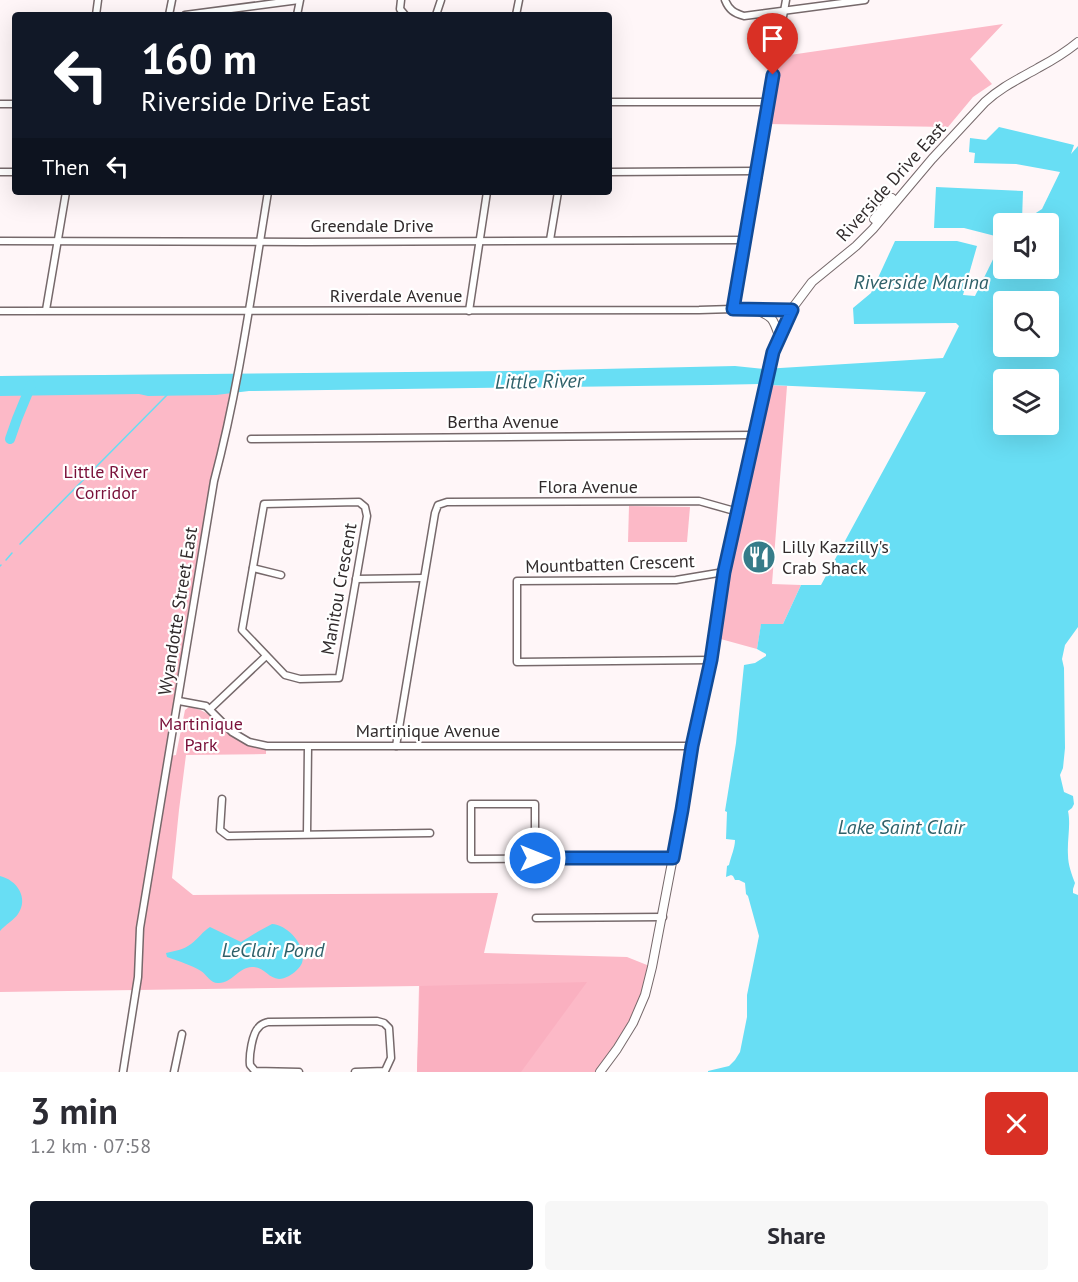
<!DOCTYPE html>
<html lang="en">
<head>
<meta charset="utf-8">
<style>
	:root { --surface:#fff; --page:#f7f7f7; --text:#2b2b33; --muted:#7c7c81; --accent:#111827 }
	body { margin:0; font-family:"PT Sans",sans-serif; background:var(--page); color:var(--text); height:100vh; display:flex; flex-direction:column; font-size:22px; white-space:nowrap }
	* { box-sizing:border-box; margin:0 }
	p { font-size:20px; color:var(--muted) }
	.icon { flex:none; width:33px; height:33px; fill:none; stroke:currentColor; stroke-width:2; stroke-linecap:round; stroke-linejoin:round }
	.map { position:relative; height:1072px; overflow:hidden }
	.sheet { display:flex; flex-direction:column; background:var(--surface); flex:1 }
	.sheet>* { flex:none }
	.guide { position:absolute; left:12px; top:12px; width:600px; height:183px; border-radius:6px; box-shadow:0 6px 24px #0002; background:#111827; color:#fff; overflow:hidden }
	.tools { position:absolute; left:993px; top:213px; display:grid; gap:12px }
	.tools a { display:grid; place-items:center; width:66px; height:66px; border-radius:6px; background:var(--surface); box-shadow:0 6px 24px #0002; font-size:30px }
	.pin { position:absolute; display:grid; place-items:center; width:51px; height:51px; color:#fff; margin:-62px -26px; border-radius:50% 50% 50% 0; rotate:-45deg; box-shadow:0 0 6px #0007 }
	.pin .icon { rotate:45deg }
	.me { position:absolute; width:66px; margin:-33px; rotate:90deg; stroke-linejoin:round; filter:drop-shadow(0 0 4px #0008) }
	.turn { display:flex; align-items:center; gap:21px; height:126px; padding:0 30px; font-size:27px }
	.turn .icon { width:78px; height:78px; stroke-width:2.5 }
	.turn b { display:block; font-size:42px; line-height:51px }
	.then { display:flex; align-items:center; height:57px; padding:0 30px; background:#0003; gap:12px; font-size:22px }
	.round { display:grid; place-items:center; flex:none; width:63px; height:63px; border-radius:6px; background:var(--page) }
	.overview { display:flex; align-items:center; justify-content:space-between; height:102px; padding:0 30px }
	h1 { font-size:36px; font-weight:700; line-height:45px }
	.action { display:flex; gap:12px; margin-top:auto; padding:12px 30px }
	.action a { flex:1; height:69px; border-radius:6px; background:var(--accent); color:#fff; font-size:24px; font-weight:700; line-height:69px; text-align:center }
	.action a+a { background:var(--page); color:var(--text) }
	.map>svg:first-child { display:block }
	.green { fill:#fcb9c7 }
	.forest { fill:#fab0c0 }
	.water { fill:#68def4; fill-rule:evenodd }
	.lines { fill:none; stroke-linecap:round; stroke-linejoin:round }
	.stream { stroke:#68def4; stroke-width:1.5 }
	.river { stroke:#68def4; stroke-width:10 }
	.minor-casing { stroke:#76696b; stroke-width:9 }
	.major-casing { stroke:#76696b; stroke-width:10 }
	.minor { stroke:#fff; stroke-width:6 }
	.major { stroke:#fff; stroke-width:8 }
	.route-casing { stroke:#114b97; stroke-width:15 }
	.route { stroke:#1a73e8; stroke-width:10 }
	.labels { text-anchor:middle; stroke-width:4.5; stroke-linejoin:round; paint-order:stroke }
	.street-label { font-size:18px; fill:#312b2c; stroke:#fff }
	.park-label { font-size:18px; fill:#791039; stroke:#fff }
	.poi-label { font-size:18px; fill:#312b2c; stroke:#fff; text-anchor:start }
	.water-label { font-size:20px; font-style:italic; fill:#2e6069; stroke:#fff }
</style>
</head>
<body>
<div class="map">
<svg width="1078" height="1072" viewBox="0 0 1078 1072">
	<rect width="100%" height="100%" fill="#fff6f8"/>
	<g class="green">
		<path d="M1003 24 970 59 992 84 973 97 948 127 767 124 776 57Z"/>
		<path d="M237 374 214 481 170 756 176 755 185 710 189 707C214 711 215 725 235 738 244 744 255 746 266 749V754L186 755 179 810 172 878 193 895 498 893 484 953 627 957 652 967 645 995 600 1072H417L419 986 0 992V376Z"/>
		<path d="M770 385 787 386 772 584 801 585 783 624 761 625 757 649 717 638Z"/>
		<path d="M629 506 690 507 687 542H628Z"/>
	</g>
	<path class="forest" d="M587 982 521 1072H417L420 986Z"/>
	<g class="water">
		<path d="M999 127 1074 145 1071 154 1078 146V627L1065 645 1062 659 1064 668 1065 748 1063 768 1060 775 1064 792 1073 796 1074 804 1072 808 1068 811C1071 825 1067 840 1068 855 1068 865 1072 875 1075 883L1073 889V893L1078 895V1072H708V1071L729 1066 735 1060 740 1052 747 1017V995L759 936 748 896 746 894 745 883 739 880H735L733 876 731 875 726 877 727 866 729 865C731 856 735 848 735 840L726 839 727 812 725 811 736 743 744 665 755 663 766 656V654L757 649 761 624H783L801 585H821L926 392 770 385 760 384 710 385 249 391 216 395 148 396 139 394 0 396V376L511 371 735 366 764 369 943 358 959 326 956 323 854 324 853 308 871 293 895 241H957L977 246 963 295 975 296 1003 239 1004 268H1048V224H1004L1003 238 964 228H934L936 187 1023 191 1022 220H1025L1042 209 1060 172 1016 164 974 163 975 153 969 152 970 138 986 140ZM1004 302H1048V346H1004ZM1004 380H1048V424H1004Z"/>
		<path d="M0 876C17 880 29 898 18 914 14 920 5 925 0 931Z"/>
		<path d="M272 924C288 925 307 946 302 963 300 968 294 973 289 976 270 986 268 967 252 967 239 967 232 983 219 983 211 984 207 975 201 971 191 965 178 961 167 957L166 953C175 951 183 950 191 944 198 939 203 931 210 927L241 942 259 931Z"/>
	</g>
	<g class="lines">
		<g class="stream">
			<path d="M20 544 167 395"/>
			<path d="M6 560 12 553"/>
			<path d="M0 566 1 565"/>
		</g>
		<path class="river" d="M10 439 17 419 31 385"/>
		<defs>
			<g id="minor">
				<path d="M401 0 400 9 405 15"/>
				<path d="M725 0C729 10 734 13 744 16L865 0"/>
				<path d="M96 15 98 0"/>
				<path d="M169 15 172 0"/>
				<path d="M185 15 299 0"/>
				<path d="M297 15 300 0"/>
				<path d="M436 15 441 0"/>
				<path d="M516 15 519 0"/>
				<path d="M609 102H768"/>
				<path d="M0 104H15"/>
				<path d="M0 172H15"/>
				<path d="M609 172 755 171"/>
				<path d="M550 240 558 192"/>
				<path d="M0 241 306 242 744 240"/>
				<path d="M733 309 755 171 786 0"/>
				<path d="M46 310 66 192"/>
				<path d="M0 311 699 310 733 309 791 310"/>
				<path d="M469 311 487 192"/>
				<path d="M251 439 755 435"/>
				<path d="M359 502 365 507 367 516 339 678 300 679 285 675 242 630 264 504Z"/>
				<path d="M253 568 281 575"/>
				<path d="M356 579 423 578"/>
				<path d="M711 660 517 662V581L676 580 724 572"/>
				<path d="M179 701 206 706 232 732 249 742 267 746H692"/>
				<path d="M210 709 266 656"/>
				<path d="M396 746 435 513 438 505 447 502 699 501 738 512"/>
				<path d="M222 799 220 830 228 836 430 833"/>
				<path d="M307 834 308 747"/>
				<path d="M535 858V804H471V859L673 858"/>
				<path d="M536 918 663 917"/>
				<path d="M123 1072 138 977 140 928 214 481C239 387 252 289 268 192"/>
				<path d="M174 1072 182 1034"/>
				<path d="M299 1072 255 1071 250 1065C249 1056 252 1033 259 1027 261 1024 265 1023 268 1022L377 1021 384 1023 389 1028 391 1058 385 1071 355 1072"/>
			</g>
			<g id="major">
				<path d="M874 219 892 198"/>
				<path d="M755 309C772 317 773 317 779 336"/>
				<path d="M600 1072 617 1049 633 1023 645 995 652 967 682 810 692 746 711 660 724 572 773 352 791 310 812 282 856 246 873 229 932 159 985 102C1001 87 1019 79 1038 68 1051 61 1066 52 1078 42"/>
			</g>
		</defs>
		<use href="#minor" class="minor-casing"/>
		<use href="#major" class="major-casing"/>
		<use href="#minor" class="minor"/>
		<use href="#major" class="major"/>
	</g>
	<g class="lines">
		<defs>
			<path id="route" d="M535 858H673L682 810 692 746 711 660 724 572 773 352 792 310 733 309 773 75"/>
		</defs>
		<use href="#route" class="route-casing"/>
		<use href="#route" class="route"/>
	</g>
	<defs>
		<symbol id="restaurant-disc" viewBox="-11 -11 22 22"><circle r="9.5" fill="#367c89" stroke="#fff"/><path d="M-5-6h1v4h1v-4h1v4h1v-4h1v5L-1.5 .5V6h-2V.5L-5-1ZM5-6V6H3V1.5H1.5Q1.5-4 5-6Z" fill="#fff"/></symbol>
	</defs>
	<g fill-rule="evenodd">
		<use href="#restaurant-disc" x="740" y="538" width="38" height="38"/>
	</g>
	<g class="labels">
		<g class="street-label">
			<text transform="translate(891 182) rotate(-48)" y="6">Riverside Drive East</text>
			<text x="372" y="232">Greendale Drive</text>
			<text x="396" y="302">Riverdale Avenue</text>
			<text x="503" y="428">Bertha Avenue</text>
			<text x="588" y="493">Flora Avenue</text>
			<text transform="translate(610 564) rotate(-2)" y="6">Mountbatten Crescent</text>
			<text transform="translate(339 589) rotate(-80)" y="6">Manitou Crescent</text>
			<text transform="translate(178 611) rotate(-81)" y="6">Wyandotte Street East</text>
			<text x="428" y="737">Martinique Avenue</text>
		</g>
		<g class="park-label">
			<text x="106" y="478">Little River<tspan x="106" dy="21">Corridor</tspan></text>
			<text x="201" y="730">Martinique<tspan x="201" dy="21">Park</tspan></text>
		</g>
		<g class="poi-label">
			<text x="782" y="553">Lilly Kazzilly's<tspan x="782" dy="21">Crab Shack</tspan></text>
		</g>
		<g class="water-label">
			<text x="921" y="289">Riverside Marina</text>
			<text transform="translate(539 381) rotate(-1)" y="7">Little River</text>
			<text x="901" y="834">Lake Saint Clair</text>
			<text x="273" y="957">LeClair Pond</text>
		</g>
	</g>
</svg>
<div class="tools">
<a><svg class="icon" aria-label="sound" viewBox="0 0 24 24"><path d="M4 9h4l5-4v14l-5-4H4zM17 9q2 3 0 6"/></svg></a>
<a><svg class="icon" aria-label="search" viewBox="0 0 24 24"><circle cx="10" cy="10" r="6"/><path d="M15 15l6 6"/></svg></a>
<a><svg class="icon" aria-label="layers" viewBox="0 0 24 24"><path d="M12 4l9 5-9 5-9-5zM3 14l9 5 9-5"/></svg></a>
</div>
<div class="pin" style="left:773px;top:75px;background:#d93025"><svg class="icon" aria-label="arrive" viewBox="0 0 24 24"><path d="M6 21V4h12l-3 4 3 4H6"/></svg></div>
<svg class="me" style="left:535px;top:858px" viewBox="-20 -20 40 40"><circle r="17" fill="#1a73e8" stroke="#fff" stroke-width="3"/><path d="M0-11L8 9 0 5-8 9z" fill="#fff"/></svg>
<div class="guide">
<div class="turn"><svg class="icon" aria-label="left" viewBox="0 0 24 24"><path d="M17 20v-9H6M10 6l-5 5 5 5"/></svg><div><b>160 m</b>Riverside Drive East</div></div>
<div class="then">Then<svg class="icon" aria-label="left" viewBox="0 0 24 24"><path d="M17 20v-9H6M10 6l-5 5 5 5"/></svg></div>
</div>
</div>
<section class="sheet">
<div class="overview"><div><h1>3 min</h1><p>1.2 km · 07:58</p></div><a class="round" style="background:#d93025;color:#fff"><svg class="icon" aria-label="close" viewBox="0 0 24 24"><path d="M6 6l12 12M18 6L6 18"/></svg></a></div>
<div class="action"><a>Exit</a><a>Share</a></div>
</section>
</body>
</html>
